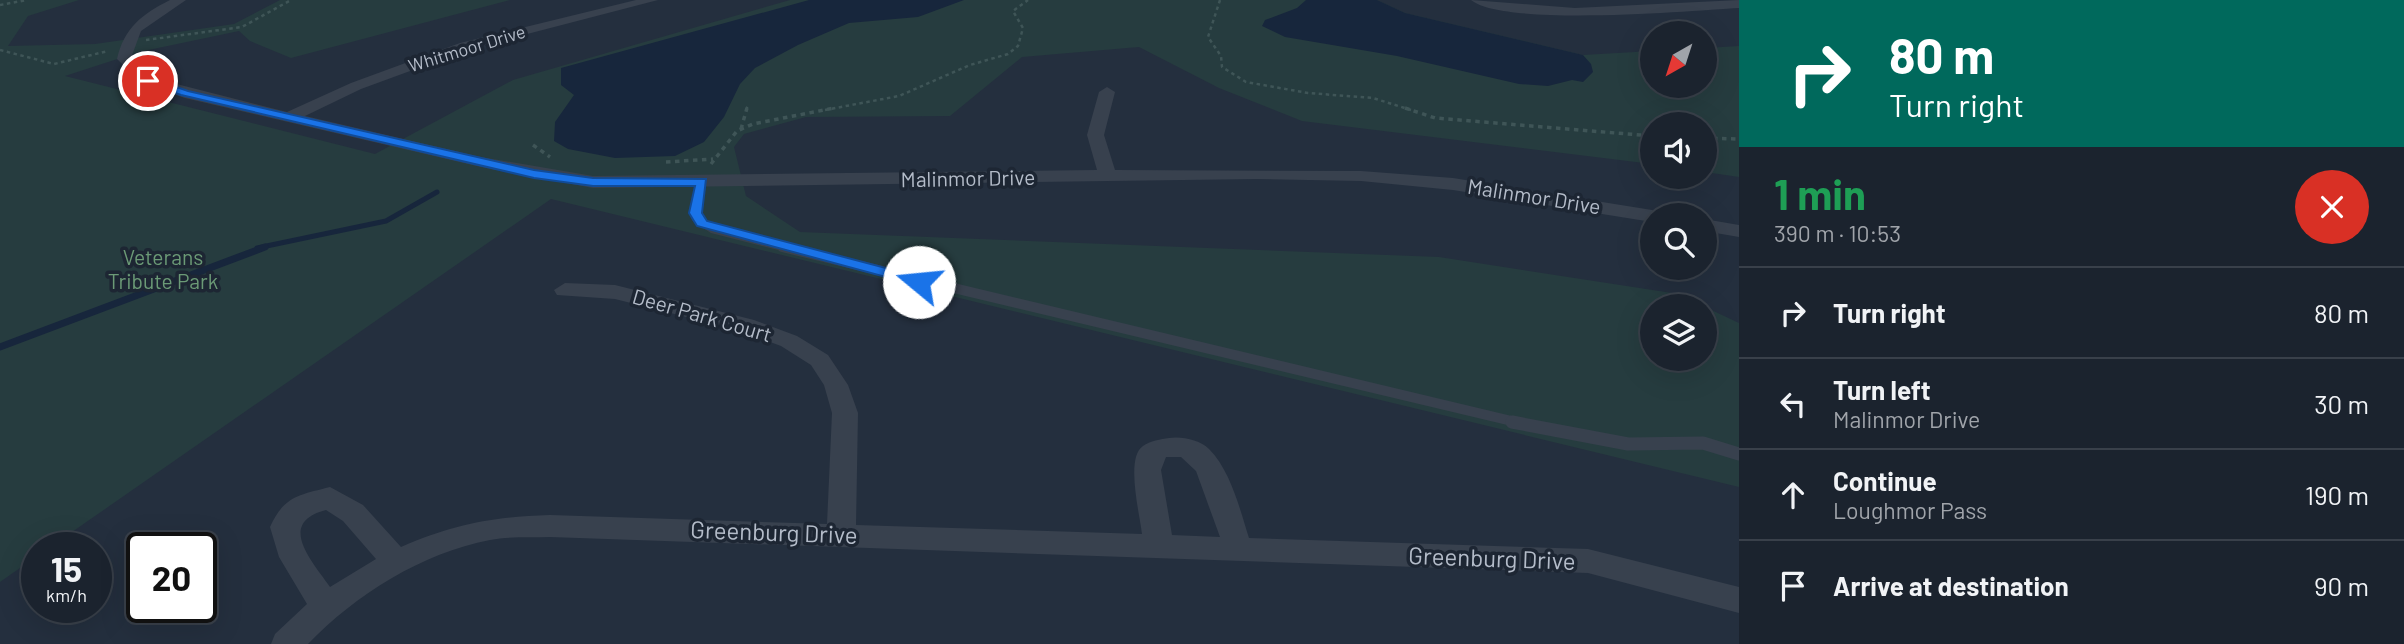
<!DOCTYPE html>
<html lang="en">
<head>
<meta charset="utf-8">
<style>
	:root { --surface:#1b232e; --page:#282f3a; --text:#f1f3f6; --muted:#a0a4aa; --line:#39404a }
	body { margin:0; font-family:Barlow,sans-serif; background:var(--page); color:var(--text); height:100vh; display:flex; flex-direction:column; font-size:26px; white-space:nowrap }
	* { box-sizing:border-box; margin:0 }
	p { font-size:23px; color:var(--muted) }
	.icon { flex:none; width:38px; height:38px; fill:none; stroke:currentColor; stroke-width:2; stroke-linecap:round; stroke-linejoin:round }
	.map { position:relative; flex:1; overflow:hidden }
	.drawer { display:flex; flex-direction:column; background:var(--surface); width:665px }
	.drawer>* { flex:none }
	.guide { background:#00695c; color:#fff; overflow:hidden }
	.needle { width:46px; rotate:219deg }
	.fabs { position:absolute; left:1640px; top:21px; display:grid; gap:14px }
	.fabs a { display:grid; place-items:center; width:77px; height:77px; border-radius:50%; background:var(--surface); box-shadow:0 7px 28px #0002,0 0 0 2px var(--line); font-size:35px }
	.speed { position:absolute; left:21px; top:532px; display:flex; gap:14px; font-size:35px; font-weight:700; text-align:center }
	.speed>* { display:grid; place-content:center; width:91px; height:91px; border-radius:50%; background:var(--surface); box-shadow:0 7px 28px #0002,0 0 0 2px var(--line); line-height:1 }
	.speed small { font-size:18px; font-weight:400 }
	.speed .limit { border:4px solid #111; border-radius:10px; background:#fff; color:#111 }
	.pin { position:absolute; display:grid; place-items:center; width:60px; height:60px; color:#fff; margin:-30px; border:4px solid #fff; border-radius:50%; box-shadow:0 2px 7px #0007 }
	.me { position:absolute; width:77px; margin:-38px; rotate:287deg; stroke-linejoin:round; filter:drop-shadow(0 0 5px #0008) }
	.turn { display:flex; align-items:center; gap:24px; height:147px; padding:0 35px; font-size:32px }
	.turn .icon { width:91px; height:91px; stroke-width:2.5 }
	.turn b { display:block; font-size:49px; line-height:60px }
	.round { display:grid; place-items:center; flex:none; width:74px; height:74px; border-radius:37px; background:var(--page) }
	.summary { display:flex; align-items:center; justify-content:space-between; height:119px; padding:0 35px }
	h1 { font-size:42px; font-weight:700; line-height:52px; color:#1e9e55 }
	ul { padding:0; list-style:none }
	li { display:flex; align-items:center; gap:21px; height:91px; padding:0 35px; border-top:2px solid var(--line) }
	li div { flex:1 }
	li b { display:block; font-size:26px }
	li em { font-style:normal }
	main { display:flex; flex:1; min-height:0 }
	.map>svg:first-child { display:block }
	.green { fill:#263c3f }
	.water { fill:#17263c }
	.lines { fill:none; stroke-linecap:round; stroke-linejoin:round }
	.stream-far1 { stroke:#17263c; stroke-width:5 }
	.stream { stroke:#17263c; stroke-width:7 }
	.path-far1 { stroke:#3f5557; stroke-width:2.5; stroke-dasharray:3.5 3.5; stroke-linecap:butt }
	.path { stroke:#3f5557; stroke-width:3.5; stroke-dasharray:4.5 4.5; stroke-linecap:butt }
	.lane-far2 { stroke:#38414e; stroke-width:9 }
	.lane-far1 { stroke:#38414e; stroke-width:10 }
	.lane { stroke:#38414e; stroke-width:13 }
	.street { fill:#38414e; fill-rule:evenodd }
	.route { fill:#1a73e8; stroke:#114b97; stroke-width:2 }
	.labels { text-anchor:middle; stroke-width:7; stroke-linejoin:round; paint-order:stroke }
	.far-street-label { font-size:18px; fill:#b4bcc9; stroke:#1d2633 }
	.street-label { font-size:21px; fill:#b4bcc9; stroke:#1d2633 }
	.park-label { font-size:21px; fill:#6b9a76; stroke:#1d2633 }
	.near-street-label { font-size:24px; fill:#b4bcc9; stroke:#1d2633 }
</style>
</head>
<body>
<main>
<div class="map">
<svg width="1739" height="644" viewBox="0 0 1739 644">
	<rect width="100%" height="100%" fill="#242f3e"/>
	<path class="green" d="M0 0H79L28 16 8 46 95 44 234 24 280 0H510L291 58 250 41 239 31 139 52 65 76 375 154 513 80 790 0H1377L1405 13 1583 55 1652 51V86H1704L1705 48 1739 46V177L1705 172 1704 124H1652V164L1302 121 1219 88 1139 47 1022 57 950 116 806 117 744 134 734 147 746 196 800 232 1439 257 1672 293 1702 306H1652V359H1704L1705 307 1739 323V487L551 199 49 548H37V556L0 582Z"/>
	<g class="water">
		<path d="M809 0H964L918 17 849 23 798 45 755 68 740 84 724 117 704 142 675 156 615 158 568 149 554 141 555 122 574 95 561 85V68Z"/>
		<path d="M1306 0H1377L1405 13 1583 55 1591 64 1593 72 1583 82 1572 80 1548 86 1519 84 1397 56 1285 37 1262 26 1265 20 1297 8Z"/>
	</g>
	<g class="lines">
		<path class="stream-far1" d="M257 248 386 221 437 192"/>
		<path class="stream" d="M0 347 265 247"/>
		<g class="path-far1">
			<path d="M1220 0 1208 37 1221 56 1222 67 1246 82 1308 93 1373 98 1411 110"/>
			<path d="M0 5 27 0"/>
			<path d="M146 40 242 27 291 0"/>
			<path d="M0 50 54 64 108 51"/>
			<path d="M746 110 748 105"/>
			<path d="M825 110 899 96 970 65 1008 54 1018 46 1023 28 1013 11 1028 0"/>
		</g>
		<g class="path">
			<path d="M1405 108 1435 118 1652 136"/>
			<path d="M741 129 747 108"/>
			<path d="M1704 138 1739 139"/>
			<path d="M533 145 550 157"/>
			<path d="M666 162 713 159"/>
			<path d="M711 164 737 131 753 124 834 108"/>
		</g>
		<path class="lane-far2" d="M702 182 696 218 713 229 789 248"/>
		<path class="lane-far1" d="M782 247 1520 423"/>
		<path class="lane" d="M1512 422 1628 444 1703 443 1739 454"/>
		<g class="street">
			<path d="M170 0H186L141 31 131 58 153 78 287 112 351 83 460 43 636 0H658L470 49 361 89 305 116 481 157 593 176 1097 170 1087 135 1099 92 1107 87 1115 92 1104 135 1115 170 1361 171 1453 178 1652 210 1661 215H1652V222L1453 190 1361 181 1256 179 593 188 481 167 185 98 143 84 117 59C124 28 142 14 170 0Z"/>
			<path d="M1471 0 1575 8 1739 0V8C1690 11 1504 27 1471 0Z"/>
			<path d="M1704 219 1739 225V237L1704 231Z"/>
			<path d="M565 283 615 285 754 320 797 336 828 355 848 385 858 413 856 525 1142 534C1140 515 1125 458 1143 446 1150 441 1161 439 1169 438 1182 436 1200 440 1209 449 1231 471 1240 510 1249 538L1588 549 1739 587V613L1588 573 550 537C530 538 510 536 490 540 422 553 355 595 308 644H271L275 634 307 604 279 557 270 527C284 496 299 495 330 487L363 505 401 547C455 524 492 517 550 515L827 524 832 413 824 385 811 365 781 346 738 330 615 299 557 295 554 290ZM1166 457H1181L1196 471 1220 537 1172 535 1161 470ZM326 510 343 521 376 559 330 587C312 561 276 523 326 510Z"/>
		</g>
	</g>
	<path class="route" d="M148 77 188 91 534 170 593 178 706 179 702 213 707 221 924 278 926 282 919 286 697 226 689 213 695 186H593L534 178 181 95 145 83V78Z"/>
	<g class="labels">
		<g class="far-street-label">
			<text transform="translate(467 49) rotate(-17)" y="6">Whitmoor Drive</text>
		</g>
		<g class="street-label">
			<text transform="translate(968 179) rotate(-1)" y="7">Malinmor Drive</text>
			<text transform="translate(1534 197) rotate(9)" y="7">Malinmor Drive</text>
			<text transform="translate(702 316) rotate(16)" y="7">Deer Park Court</text>
		</g>
		<g class="park-label">
			<text x="163" y="265">Veterans<tspan x="163" dy="24">Tribute Park</tspan></text>
		</g>
		<g class="near-street-label">
			<text transform="translate(774 533) rotate(2)" y="8">Greenburg Drive</text>
			<text transform="translate(1492 559) rotate(2)" y="8">Greenburg Drive</text>
		</g>
	</g>
</svg>
<div class="fabs">
<a><svg class="needle" viewBox="-14 -14 28 28"><path d="M0-13l5 13h-10z" fill="#e53935"/><path d="M0 13l5-13h-10z" fill="#a0a4aa"/></svg></a>
<a><svg class="icon" aria-label="sound" viewBox="0 0 24 24"><path d="M4 9h4l5-4v14l-5-4H4zM17 9q2 3 0 6"/></svg></a>
<a><svg class="icon" aria-label="search" viewBox="0 0 24 24"><circle cx="10" cy="10" r="6"/><path d="M15 15l6 6"/></svg></a>
<a><svg class="icon" aria-label="layers" viewBox="0 0 24 24"><path d="M12 4l9 5-9 5-9-5zM3 14l9 5 9-5"/></svg></a>
</div>
<div class="speed"><div>15<small>km/h</small></div><div class="limit">20</div></div>
<div class="pin" style="left:148px;top:81px;background:#d93025"><svg class="icon" aria-label="arrive" viewBox="0 0 24 24"><path d="M6 21V4h12l-3 4 3 4H6"/></svg></div>
<svg class="me" style="left:919px;top:282px" viewBox="-20 -20 40 40"><circle r="19" fill="#fff"/><path d="M0-13L10 11 0 6-10 11z" fill="#1a73e8"/></svg>
</div>
<section class="drawer">
<div class="guide">
<div class="turn"><svg class="icon" aria-label="right" viewBox="0 0 24 24"><path d="M7 20v-9h11M14 6l5 5-5 5"/></svg><div><b>80 m</b>Turn right</div></div>
</div>
<div class="summary"><div><h1>1 min</h1><p>390 m · 10:53</p></div><a class="round" style="background:#d93025;color:#fff"><svg class="icon" aria-label="close" viewBox="0 0 24 24"><path d="M6 6l12 12M18 6L6 18"/></svg></a></div>
<ul>
<li><svg class="icon" aria-label="right" viewBox="0 0 24 24"><path d="M7 20v-9h11M14 6l5 5-5 5"/></svg><div><b>Turn right</b></div><em>80 m</em></li>
<li><svg class="icon" aria-label="left" viewBox="0 0 24 24"><path d="M17 20v-9H6M10 6l-5 5 5 5"/></svg><div><b>Turn left</b><p>Malinmor Drive</p></div><em>30 m</em></li>
<li><svg class="icon" aria-label="ahead" viewBox="0 0 24 24"><path d="M12 20V5M6 11l6-6 6 6"/></svg><div><b>Continue</b><p>Loughmor Pass</p></div><em>190 m</em></li>
<li><svg class="icon" aria-label="arrive" viewBox="0 0 24 24"><path d="M6 21V4h12l-3 4 3 4H6"/></svg><div><b>Arrive at destination</b></div><em>90 m</em></li>
</ul>
</section>
</main>
</body>
</html>
